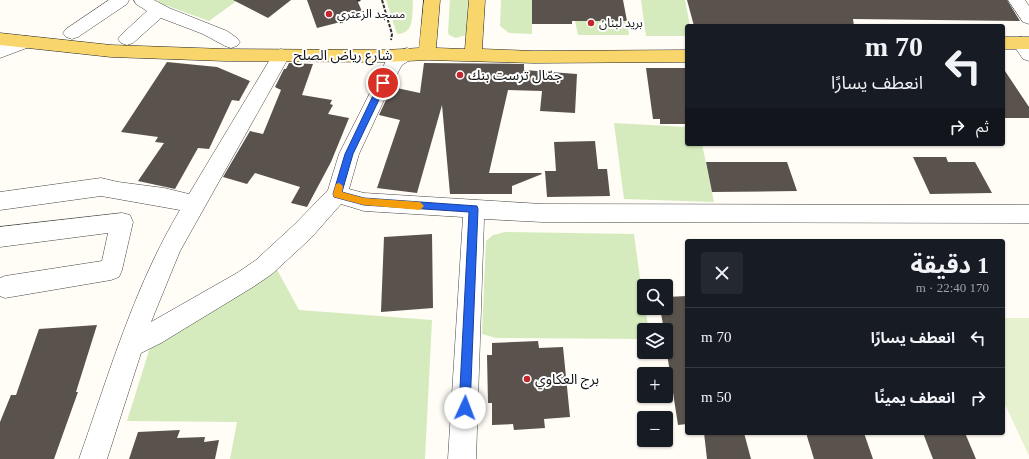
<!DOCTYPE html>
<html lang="ar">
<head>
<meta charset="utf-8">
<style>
	:root { --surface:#171b24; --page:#242831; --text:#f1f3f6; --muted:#9ea1a6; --line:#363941 }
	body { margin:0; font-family:"Times New Roman","Noto Sans Arabic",serif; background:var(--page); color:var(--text); direction:rtl; height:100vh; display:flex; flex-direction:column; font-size:15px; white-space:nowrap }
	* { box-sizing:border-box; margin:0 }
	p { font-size:13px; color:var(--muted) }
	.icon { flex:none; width:22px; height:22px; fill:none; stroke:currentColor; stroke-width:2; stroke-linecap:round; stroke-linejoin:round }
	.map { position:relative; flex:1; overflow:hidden; direction:ltr }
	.drawer { position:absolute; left:685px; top:239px; width:320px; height:196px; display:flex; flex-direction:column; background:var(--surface); border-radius:4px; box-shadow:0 1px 3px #0004; direction:rtl }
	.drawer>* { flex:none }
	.hud { position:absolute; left:685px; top:24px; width:320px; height:122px; border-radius:4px; box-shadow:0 1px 3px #0004; direction:rtl; background:#171b24; color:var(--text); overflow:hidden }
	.buttons { position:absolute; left:637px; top:279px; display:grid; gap:8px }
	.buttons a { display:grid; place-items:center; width:36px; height:36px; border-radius:4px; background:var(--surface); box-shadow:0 1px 3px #0004; font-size:20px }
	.pin { position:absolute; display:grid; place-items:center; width:34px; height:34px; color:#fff; margin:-17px; border:2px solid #fff; border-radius:50%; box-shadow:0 1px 4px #0007 }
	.me { position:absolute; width:44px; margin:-22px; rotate:2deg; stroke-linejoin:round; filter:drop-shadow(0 0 3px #0008) }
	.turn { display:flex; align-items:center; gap:14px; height:84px; padding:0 16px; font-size:18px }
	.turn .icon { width:52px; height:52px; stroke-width:2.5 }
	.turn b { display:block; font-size:28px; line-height:34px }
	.then { display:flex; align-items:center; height:38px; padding:0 16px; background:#0003; gap:8px; font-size:15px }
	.round { display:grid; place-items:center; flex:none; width:42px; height:42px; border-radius:4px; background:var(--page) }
	.summary { display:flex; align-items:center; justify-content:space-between; height:68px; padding:0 16px }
	h1 { font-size:24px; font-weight:700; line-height:30px }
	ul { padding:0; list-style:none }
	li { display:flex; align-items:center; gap:12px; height:60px; padding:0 16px; border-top:1px solid var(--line) }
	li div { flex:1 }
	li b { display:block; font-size:15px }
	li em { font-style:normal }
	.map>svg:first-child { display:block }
	.green { fill:#d5ebbd }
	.pitch { fill:#e6f2cf }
	.building { fill:#5a524d }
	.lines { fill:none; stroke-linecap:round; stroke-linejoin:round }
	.minor-casing { stroke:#444; stroke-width:1 }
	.major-casing { stroke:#222; stroke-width:1 }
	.path { stroke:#333; stroke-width:2; stroke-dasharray:3.5 1.5; stroke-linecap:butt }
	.minor { fill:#fff; fill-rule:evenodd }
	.major { fill:#f9d66b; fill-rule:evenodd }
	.route { fill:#2563eb; stroke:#184099 }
	.slow { fill:#f59e0b }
	.poi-dot { fill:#c4262e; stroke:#fff; stroke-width:1.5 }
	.labels { text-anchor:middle; stroke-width:4; stroke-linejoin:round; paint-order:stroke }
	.far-poi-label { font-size:12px; fill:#111; stroke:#fff; text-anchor:start }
	.street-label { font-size:14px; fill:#111; stroke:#fff }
	.poi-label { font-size:14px; fill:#111; stroke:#fff; text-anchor:start }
</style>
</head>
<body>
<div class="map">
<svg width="1029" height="459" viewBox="0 0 1029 459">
	<rect width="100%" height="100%" fill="#fffdf5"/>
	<g class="green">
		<path d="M157 0H238L209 21 162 4Z"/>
		<path d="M386 0H413C412 14 415 34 397 34Z"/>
		<path d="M450 0H468L467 32 466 35 456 38 449 35 448 32Z"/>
		<path d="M501 0H532V34L509 33 500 26Z"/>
		<path d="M641 0H685L690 26H687V36H646Z"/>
		<path d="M575 21H627L629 35H578Z"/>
		<path d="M614 123 687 127V144H702L714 202 624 199Z"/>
		<path d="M505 232 634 234 644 308H645L649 330H644V339L496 338 482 334 486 241 493 235Z"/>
		<path d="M274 264 299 310 432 320 425 459H230L237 422 127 421 152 341Z"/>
	</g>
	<path class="pitch" d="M1003 318H1029V456L1003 400Z"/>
	<g class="building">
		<path d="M233 0H291L268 18Z"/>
		<path d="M307 0H357L364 16 317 28Z"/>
		<path d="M532 0H623L627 21H572V24H532Z"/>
		<path d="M687 0H1007L1020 21 853 19 854 26H694Z"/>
		<path d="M167 62 217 67 250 81 239 101 232 100 209 149 198 148 175 189 138 181 164 143 155 142 158 137 121 132Z"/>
		<path d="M289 63 313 64 302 95 332 100 330 104 333 105 328 114 349 118 331 162 307 207 291 203 300 187 255 173 247 184 223 177 250 131 263 134 281 90 275 87 284 69H286Z"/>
		<path d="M424 63 524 64V70L577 74 575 113 540 111 542 91 508 90 489 173H541L542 174 512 186V194H450L442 105 417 193 377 188 400 120 379 115 392 87 420 93Z"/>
		<path d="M646 68H687V124H660V119H653Z"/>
		<path d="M1003 68 1029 107V118H1003Z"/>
		<path d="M595 141 598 169H607L610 196 547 197 545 171H556L554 142Z"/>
		<path d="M913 157H946L948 162H975L992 193 930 194Z"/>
		<path d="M706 162H787L797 191 712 192Z"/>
		<path d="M432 234 433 308 381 312 384 237Z"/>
		<path d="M687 296V424L678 425 666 347V330H664L660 308H666V297Z"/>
		<path d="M97 325 76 392H78L54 459H0V422L11 395H16L39 329Z"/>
		<path d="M538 341 539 348 563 347 570 417 544 419 545 428 514 430 513 424 492 425V403H488L487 355H492V343Z"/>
		<path d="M180 430 177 438 205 437 204 442 219 440 215 459H129L138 432Z"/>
		<path d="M704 433H744L751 459H707Z"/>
		<path d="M806 433H864L873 459H814Z"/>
		<path d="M923 433H965L976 459H933Z"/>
	</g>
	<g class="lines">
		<defs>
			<g id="minor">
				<path d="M109 0H129L127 4 78 37 72 39 66 37 63 33 66 29Z"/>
				<path d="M134 0H154L169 8 227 31 237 38 240 42 237 46 231 48 225 46 203 34 161 18 133 43 127 45 121 43 118 39 121 35 147 11 136 4Z"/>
				<path d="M1008 0H1025L1029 6V24L1023 22Z"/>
				<path d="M26 36 32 38 35 42 32 46 0 58V44Z"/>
				<path d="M1021 37 1027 39 1029 41V61L1023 59 1012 43 1015 39Z"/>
				<path d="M407 48 413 50 416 54 413 58 402 65 392 83 359 154 349 189 364 193 542 204 1029 205V223L542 222 484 219 476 459H448L463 217 364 211 341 204 311 238 272 274 253 287 161 343 141 353 107 459H79C109 374 134 287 180 210L101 196 0 210V192L101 178 118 182 164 188 189 194 275 51 281 49 287 51 290 55 180 251 151 322 237 273 256 260 295 224 328 190 339 154 386 61 389 56Z"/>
				<path d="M122 213 130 215 133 222 122 270 119 277 111 280 5 298 0 296V278L5 276 102 261 108 233 0 247V227Z"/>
			</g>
			<g id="major">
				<path d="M424 0H440L436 48 465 49 469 0H485L482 49 534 51 687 50V62L534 63 427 60 386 62 225 61 111 57 0 45V33L111 45 225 49 386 50 419 48Z"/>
				<rect x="1003" y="37" width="26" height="12"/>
			</g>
		</defs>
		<use href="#minor" class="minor-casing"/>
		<use href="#major" class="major-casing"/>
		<g class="path">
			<path d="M382 0 392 34 391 40"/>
			<path d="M357 1 361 0"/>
		</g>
		<use href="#minor" class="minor"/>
		<use href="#major" class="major"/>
	</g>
	<path class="route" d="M383 80 387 83 353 154 342 192 364 198 477 206 478 209 470 408 468 412 465 414 461 412 459 408 469 212 364 205 334 197 333 194 345 154 379 83Z"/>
	<path class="slow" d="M339 183 343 186 342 192 364 198 420 202 424 206 420 210 364 205 334 197 333 194 336 184Z"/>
	<g class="poi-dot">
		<circle cx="329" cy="14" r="4"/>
		<circle cx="591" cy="23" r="4"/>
		<circle cx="460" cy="75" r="4"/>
		<circle cx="527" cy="379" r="4"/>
	</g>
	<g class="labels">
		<g class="far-poi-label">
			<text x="337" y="18">مسجد الزعتري</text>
			<text x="599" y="27">بريد لبنان</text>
		</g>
		<g class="street-label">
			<text x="343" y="60">شارع رياض الصلح</text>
		</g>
		<g class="poi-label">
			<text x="468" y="80">جمّال ترست بنك</text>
			<text x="535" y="384">برج العكاوي</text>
		</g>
	</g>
</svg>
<div class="buttons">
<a><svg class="icon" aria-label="search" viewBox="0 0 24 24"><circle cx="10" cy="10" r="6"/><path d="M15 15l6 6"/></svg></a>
<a><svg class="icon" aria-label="layers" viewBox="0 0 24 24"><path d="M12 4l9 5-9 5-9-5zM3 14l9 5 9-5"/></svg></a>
<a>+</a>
<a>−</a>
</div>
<div class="pin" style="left:383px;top:83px;background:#d93025"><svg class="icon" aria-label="arrive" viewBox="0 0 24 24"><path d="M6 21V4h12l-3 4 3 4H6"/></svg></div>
<svg class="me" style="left:465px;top:408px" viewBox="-20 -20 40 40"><circle r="19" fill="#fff"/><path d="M0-13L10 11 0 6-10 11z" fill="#2563eb"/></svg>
<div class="hud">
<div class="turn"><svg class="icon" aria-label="left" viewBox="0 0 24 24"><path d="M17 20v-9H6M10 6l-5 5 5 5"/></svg><div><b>70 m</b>انعطف يسارًا</div></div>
<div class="then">ثم<svg class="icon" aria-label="right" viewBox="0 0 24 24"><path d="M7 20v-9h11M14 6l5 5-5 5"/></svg></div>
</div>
<section class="drawer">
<div class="summary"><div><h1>1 دقيقة</h1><p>170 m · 22:40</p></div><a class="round"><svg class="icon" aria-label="close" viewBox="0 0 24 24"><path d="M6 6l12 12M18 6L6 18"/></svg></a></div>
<ul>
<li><svg class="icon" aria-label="left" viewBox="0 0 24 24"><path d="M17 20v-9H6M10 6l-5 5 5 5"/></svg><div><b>انعطف يسارًا</b></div><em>70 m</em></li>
<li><svg class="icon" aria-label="right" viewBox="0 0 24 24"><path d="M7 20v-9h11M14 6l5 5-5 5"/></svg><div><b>انعطف يمينًا</b></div><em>50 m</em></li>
</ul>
</section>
</div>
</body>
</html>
